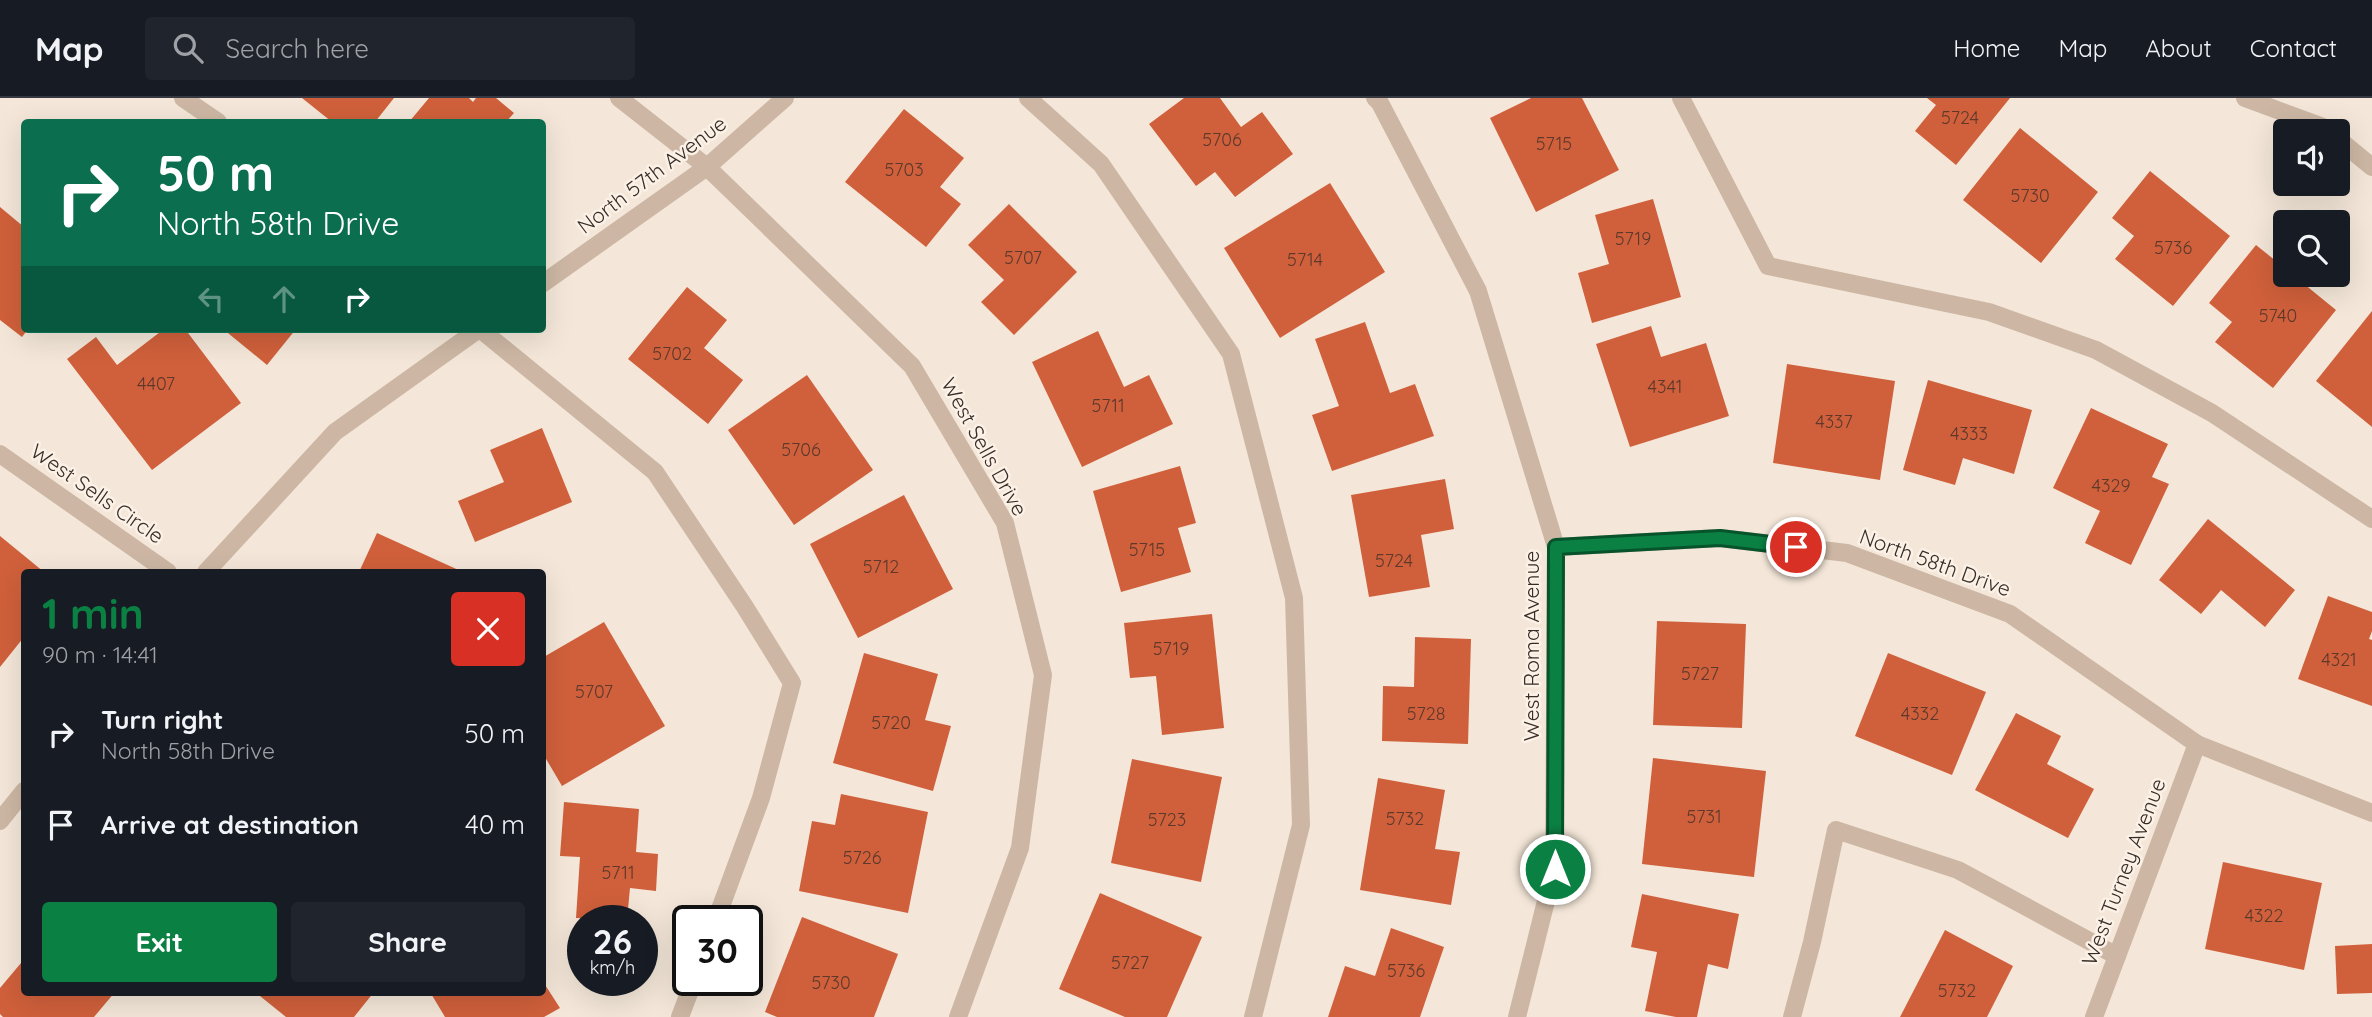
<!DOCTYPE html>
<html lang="en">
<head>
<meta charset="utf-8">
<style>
	:root { --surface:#171b24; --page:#20242c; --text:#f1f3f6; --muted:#9ea1a6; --line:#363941; --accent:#0b8043 }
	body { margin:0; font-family:Quicksand,sans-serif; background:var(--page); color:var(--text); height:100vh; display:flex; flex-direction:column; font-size:26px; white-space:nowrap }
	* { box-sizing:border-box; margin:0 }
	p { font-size:23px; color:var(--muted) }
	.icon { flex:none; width:38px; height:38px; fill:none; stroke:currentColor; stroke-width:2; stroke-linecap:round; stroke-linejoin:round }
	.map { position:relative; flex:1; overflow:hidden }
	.side { position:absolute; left:21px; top:471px; width:525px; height:427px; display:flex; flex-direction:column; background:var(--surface); border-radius:7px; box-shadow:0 7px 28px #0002 }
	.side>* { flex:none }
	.banner { position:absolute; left:21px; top:21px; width:525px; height:214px; border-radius:7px; box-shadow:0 7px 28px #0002; background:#0b6e4f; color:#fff; overflow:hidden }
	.buttons { position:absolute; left:2273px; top:21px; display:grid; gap:14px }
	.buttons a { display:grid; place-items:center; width:77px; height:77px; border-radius:7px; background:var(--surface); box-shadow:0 7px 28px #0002; font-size:35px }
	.speed { position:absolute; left:567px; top:807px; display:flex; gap:14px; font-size:35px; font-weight:700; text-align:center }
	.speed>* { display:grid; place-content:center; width:91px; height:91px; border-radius:50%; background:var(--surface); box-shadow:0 7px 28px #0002; line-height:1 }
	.speed small { font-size:18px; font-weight:400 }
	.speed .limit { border:4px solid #111; border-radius:10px; background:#fff; color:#111 }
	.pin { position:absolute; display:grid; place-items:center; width:60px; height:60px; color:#fff; margin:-30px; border:4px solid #fff; border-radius:50%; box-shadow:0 2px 7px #0007 }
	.me { position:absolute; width:77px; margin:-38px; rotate:0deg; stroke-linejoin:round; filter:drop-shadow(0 0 5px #0008) }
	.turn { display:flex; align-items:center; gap:24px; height:147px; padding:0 21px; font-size:32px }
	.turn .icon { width:91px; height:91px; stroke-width:2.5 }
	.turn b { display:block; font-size:49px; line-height:60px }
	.lanes { display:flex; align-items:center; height:66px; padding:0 21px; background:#0003; justify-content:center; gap:35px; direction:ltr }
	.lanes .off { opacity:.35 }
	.round { display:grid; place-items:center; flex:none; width:74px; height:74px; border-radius:7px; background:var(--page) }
	.head { display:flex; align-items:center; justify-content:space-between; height:119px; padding:0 21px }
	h1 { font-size:42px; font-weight:700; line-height:52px; color:var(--accent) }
	.primary-button { display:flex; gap:14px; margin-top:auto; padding:14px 21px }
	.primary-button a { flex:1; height:80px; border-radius:7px; background:var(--accent); color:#fff; font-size:28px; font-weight:700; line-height:80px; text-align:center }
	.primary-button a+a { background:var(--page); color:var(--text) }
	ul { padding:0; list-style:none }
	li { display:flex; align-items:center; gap:21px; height:91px; padding:0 21px }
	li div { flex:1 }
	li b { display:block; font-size:26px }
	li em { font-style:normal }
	header { display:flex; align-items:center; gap:42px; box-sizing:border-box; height:98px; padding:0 35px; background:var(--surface); border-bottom:2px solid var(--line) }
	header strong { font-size:33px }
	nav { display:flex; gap:38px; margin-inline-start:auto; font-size:24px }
	.search { width:490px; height:63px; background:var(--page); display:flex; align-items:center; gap:18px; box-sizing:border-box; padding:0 24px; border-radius:7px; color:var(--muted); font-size:26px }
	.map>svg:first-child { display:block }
	.building { fill:#d0603b }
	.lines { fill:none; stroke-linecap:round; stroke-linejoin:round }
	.service { stroke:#cdb7a4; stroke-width:18 }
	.minor { stroke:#cdb7a4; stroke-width:18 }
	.tertiary { stroke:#cdb7a4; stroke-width:18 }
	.route-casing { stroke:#07532c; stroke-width:18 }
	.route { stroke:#0b8043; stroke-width:12 }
	.labels { text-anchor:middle; stroke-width:5; stroke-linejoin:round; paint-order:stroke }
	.number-label { font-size:18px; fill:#5e392b }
	.street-label { font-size:21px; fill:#382c26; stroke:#fbf1e6 }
</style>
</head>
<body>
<header>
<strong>Map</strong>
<div class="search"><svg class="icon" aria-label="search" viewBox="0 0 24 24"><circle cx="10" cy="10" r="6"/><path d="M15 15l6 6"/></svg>Search here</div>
<nav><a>Home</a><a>Map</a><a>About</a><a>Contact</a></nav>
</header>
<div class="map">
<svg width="2372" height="919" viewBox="0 0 2372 919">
	<rect width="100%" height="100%" fill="#f4e7d9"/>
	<g class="building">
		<path d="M302 0H394L375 24H332Z"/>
		<path d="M429 0H469L473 4 476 0H496L514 15 506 24H409Z"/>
		<path d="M1184 0H1220L1241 29 1262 14 1293 56 1235 99 1215 74 1196 88 1149 26Z"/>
		<path d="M1531 0H1582L1619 72 1536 114 1490 20Z"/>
		<path d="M1927 0H2010L1956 67 1915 33 1936 7Z"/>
		<path d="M904 11 964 60 940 89 961 106 926 149 845 84Z"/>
		<path d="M2020 30 2098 94 2041 165 1963 102Z"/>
		<path d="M2150 73 2230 138 2173 208 2115 161 2134 138 2112 120Z"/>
		<path d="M1330 85 1385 174 1280 240 1224 150Z"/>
		<path d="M1653 101 1681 199 1592 225 1578 175 1609 166 1595 117Z"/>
		<path d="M1009 106 1077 174 1014 237 981 204 1004 182 968 147Z"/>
		<path d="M0 109 24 129V231H28L22 239 0 222Z"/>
		<path d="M2256 147 2286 171V177H2293L2336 212 2273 290 2215 244 2232 224 2209 205Z"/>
		<path d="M687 189 727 222 704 250 743 282 708 326 628 261Z"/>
		<path d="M2372 213V329L2316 283Z"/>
		<path d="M1365 224 1390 295 1415 286 1434 338 1332 373 1312 317 1339 308 1315 241Z"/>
		<path d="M1651 228 1661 259 1706 245 1729 318 1630 349 1596 246Z"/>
		<path d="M164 231H185L241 305 152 372 67 261 96 239 117 267Z"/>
		<path d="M223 231H296L267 267Z"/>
		<path d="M1098 233 1124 289 1149 277 1173 326 1082 369 1032 264Z"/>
		<path d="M1787 266 1895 283 1880 382 1773 365Z"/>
		<path d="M807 277 873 372 794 427 728 332Z"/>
		<path d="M1928 282 2032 312 2014 376 1963 360 1955 387 1903 372Z"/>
		<path d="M2091 310 2168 346 2152 379 2169 386 2131 467 2085 445 2100 413 2053 390Z"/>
		<path d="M542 330 572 404 475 444 458 403 504 384 490 352Z"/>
		<path d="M1180 368 1196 425 1178 430 1191 474 1121 494 1093 393Z"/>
		<path d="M1445 381 1454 431 1421 437 1430 489 1369 499 1351 397Z"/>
		<path d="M904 397 953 491 858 540 810 446Z"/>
		<path d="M2208 421 2295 492 2265 529 2221 492 2201 516 2159 482Z"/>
		<path d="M377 435 463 474H359Z"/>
		<path d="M0 438 44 474H24V539L0 569Z"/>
		<path d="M2328 498 2372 514V533L2369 541 2372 542V608L2298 581Z"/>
		<path d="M1212 516 1224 630 1162 637 1156 578 1130 580 1124 525Z"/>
		<path d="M1657 523 1746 526 1742 630 1653 627Z"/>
		<path d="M604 524 665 628 562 688 542 654V560Z"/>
		<path d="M1415 539 1471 541 1468 646 1382 643 1383 588 1414 589Z"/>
		<path d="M864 555 938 576 925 622 951 628 933 693 833 665Z"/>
		<path d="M1888 555 1986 594 1952 677 1855 638Z"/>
		<path d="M2016 615 2061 638 2047 666 2094 691 2068 740 1975 692Z"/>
		<path d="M1653 660 1766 673 1754 779 1642 766Z"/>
		<path d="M1132 661 1222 679 1201 784 1111 765Z"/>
		<path d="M1378 680 1445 692 1435 751 1460 754 1451 807 1360 792Z"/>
		<path d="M841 696 928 714 908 815 799 793 812 723 835 727Z"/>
		<path d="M564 704 639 711 636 754 658 756 656 793 630 790 627 822 576 820 580 759 560 758Z"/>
		<path d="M2223 764 2322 785 2304 872 2205 851Z"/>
		<path d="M1100 795 1202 839 1167 919H1125L1059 891Z"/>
		<path d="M1642 796 1739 816 1728 871 1708 866 1697 919H1676L1645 913 1657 854 1631 849Z"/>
		<path d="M802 819 898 856 874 919H777L765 914Z"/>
		<path d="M1391 830 1444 849 1420 919H1328L1345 868 1375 878Z"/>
		<path d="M1945 832 2013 868 1987 919H1900Z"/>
		<path d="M2372 846V895L2337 896 2335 848Z"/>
		<path d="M21 865 24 868V894H115L94 919H3L0 916V890Z"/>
		<path d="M542 882 560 910 544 919H445L430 894H542Z"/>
		<path d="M255 894H374L354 919H286Z"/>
	</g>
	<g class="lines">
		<g class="service">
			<path d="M183 0 218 24"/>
			<path d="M1028 0 1101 66 1231 256 1294 500 1301 727 1253 919"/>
			<path d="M1681 0 1768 168 1989 214 2096 252 2212 315 2372 421"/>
			<path d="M480 231 655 374 745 509 792 585 761 700 716 822"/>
			<path d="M680 919 694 882"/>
			<path d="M1792 919 1812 844 1836 732 1958 772 2117 858"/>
		</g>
		<g class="minor">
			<path d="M619 0 707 69 912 268 1005 425 1043 577 1020 750 958 919"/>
			<path d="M1375 0 1380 5 1478 193 1556 449 1554 771 1517 919"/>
			<path d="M2245 0 2323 29 2329 33"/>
			<path d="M2338 41 2372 69"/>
			<path d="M0 356 168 474"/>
			<path d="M1556 449 1720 440 1847 455 2010 516 2197 646 2372 715"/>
			<path d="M2094 919 2197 646"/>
		</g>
		<g class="tertiary">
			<path d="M542 186 707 69 785 0"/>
			<path d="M206 474 335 334 479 231"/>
			<path d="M0 723 24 693"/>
		</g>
	</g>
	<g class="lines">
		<defs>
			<path id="route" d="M1555 771 1556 449 1720 440 1796 449"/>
		</defs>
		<use href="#route" class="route-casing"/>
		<use href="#route" class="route"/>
	</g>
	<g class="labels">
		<g class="number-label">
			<text x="1960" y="26">5724</text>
			<text x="1222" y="48">5706</text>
			<text x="1554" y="52">5715</text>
			<text x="904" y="78">5703</text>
			<text x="2030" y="104">5730</text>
			<text x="1633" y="147">5719</text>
			<text x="2173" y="156">5736</text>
			<text x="1023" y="166">5707</text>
			<text x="1305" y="168">5714</text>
			<text x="2278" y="224">5740</text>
			<text x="672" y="262">5702</text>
			<text x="156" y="292">4407</text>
			<text x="1665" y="295">4341</text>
			<text x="1108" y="314">5711</text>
			<text x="1834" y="330">4337</text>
			<text x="1969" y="342">4333</text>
			<text x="801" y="358">5706</text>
			<text x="2111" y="394">4329</text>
			<text x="1147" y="458">5715</text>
			<text x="1394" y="469">5724</text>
			<text x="881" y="475">5712</text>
			<text x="1171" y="557">5719</text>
			<text x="2339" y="568">4321</text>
			<text x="1700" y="582">5727</text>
			<text x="594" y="600">5707</text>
			<text x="1426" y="622">5728</text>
			<text x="1920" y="622">4332</text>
			<text x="891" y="631">5720</text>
			<text x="1704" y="725">5731</text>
			<text x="1405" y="727">5732</text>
			<text x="1167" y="728">5723</text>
			<text x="862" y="766">5726</text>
			<text x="618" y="781">5711</text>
			<text x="2264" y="824">4322</text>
			<text x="1130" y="871">5727</text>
			<text x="1406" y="879">5736</text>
			<text x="831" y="891">5730</text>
			<text x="1957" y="899">5732</text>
		</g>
		<g class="street-label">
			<text transform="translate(652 77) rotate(-37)" y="7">North 57th Avenue</text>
			<text transform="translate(984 349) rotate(61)" y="7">West Sells Drive</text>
			<text transform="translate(97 396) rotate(35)" y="7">West Sells Circle</text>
			<text transform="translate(1935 465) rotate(20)" y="7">North 58th Drive</text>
			<text transform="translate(1532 548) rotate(-90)" y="7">West Roma Avenue</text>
			<text transform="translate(2124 774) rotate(-69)" y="7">West Turney Avenue</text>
		</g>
	</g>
</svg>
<div class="buttons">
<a><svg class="icon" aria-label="sound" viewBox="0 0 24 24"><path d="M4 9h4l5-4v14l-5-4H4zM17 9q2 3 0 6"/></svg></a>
<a><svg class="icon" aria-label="search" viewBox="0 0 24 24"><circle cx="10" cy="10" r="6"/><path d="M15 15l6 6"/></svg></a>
</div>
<div class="speed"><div>26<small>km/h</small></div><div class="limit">30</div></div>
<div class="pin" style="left:1796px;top:449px;background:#d93025"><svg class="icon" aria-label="arrive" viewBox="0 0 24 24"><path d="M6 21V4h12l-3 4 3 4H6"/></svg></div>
<svg class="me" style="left:1555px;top:771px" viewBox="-20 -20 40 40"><circle r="17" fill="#0b8043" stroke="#fff" stroke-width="3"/><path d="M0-11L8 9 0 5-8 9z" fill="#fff"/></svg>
<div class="banner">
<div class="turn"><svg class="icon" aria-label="right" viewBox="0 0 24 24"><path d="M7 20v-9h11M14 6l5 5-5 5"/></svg><div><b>50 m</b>North 58th Drive</div></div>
<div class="lanes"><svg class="icon off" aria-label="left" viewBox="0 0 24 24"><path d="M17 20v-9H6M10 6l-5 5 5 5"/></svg><svg class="icon off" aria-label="ahead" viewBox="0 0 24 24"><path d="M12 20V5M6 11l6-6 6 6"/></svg><svg class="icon" aria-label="right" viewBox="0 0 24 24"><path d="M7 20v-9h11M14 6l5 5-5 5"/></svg></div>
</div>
<section class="side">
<div class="head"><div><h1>1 min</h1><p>90 m · 14:41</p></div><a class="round" style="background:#d93025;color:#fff"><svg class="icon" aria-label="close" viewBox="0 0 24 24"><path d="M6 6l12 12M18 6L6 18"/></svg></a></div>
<ul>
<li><svg class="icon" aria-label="right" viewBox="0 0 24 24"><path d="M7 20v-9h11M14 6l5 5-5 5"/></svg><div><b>Turn right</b><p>North 58th Drive</p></div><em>50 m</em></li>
<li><svg class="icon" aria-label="arrive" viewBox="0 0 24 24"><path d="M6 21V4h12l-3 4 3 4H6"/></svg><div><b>Arrive at destination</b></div><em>40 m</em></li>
</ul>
<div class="primary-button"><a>Exit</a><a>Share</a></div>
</section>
</div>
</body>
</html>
